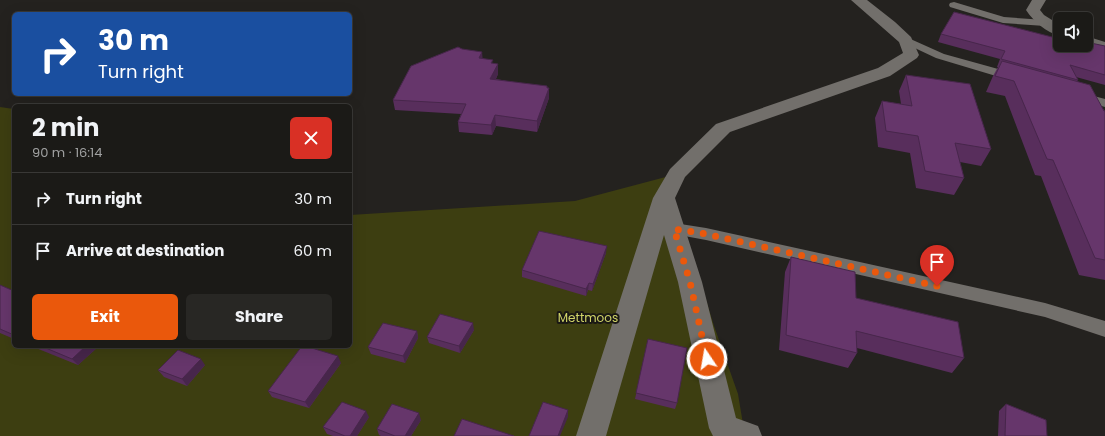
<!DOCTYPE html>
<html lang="en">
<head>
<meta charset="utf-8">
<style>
	:root { --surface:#1b1a17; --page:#282724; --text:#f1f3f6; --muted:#a0a1a1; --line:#393836; --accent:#ea580c }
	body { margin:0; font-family:Poppins,sans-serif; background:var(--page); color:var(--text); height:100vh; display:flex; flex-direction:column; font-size:15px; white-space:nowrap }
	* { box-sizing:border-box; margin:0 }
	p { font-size:13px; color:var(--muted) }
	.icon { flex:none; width:22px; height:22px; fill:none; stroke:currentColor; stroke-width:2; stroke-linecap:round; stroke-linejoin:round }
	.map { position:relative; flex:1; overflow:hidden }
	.side { position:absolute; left:12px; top:104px; width:340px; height:244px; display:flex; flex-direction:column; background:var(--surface); border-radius:6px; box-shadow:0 4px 16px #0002,0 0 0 1px var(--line) }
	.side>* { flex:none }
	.banner { position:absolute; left:12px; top:12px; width:340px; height:84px; border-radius:6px; box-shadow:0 4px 16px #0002,0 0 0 1px var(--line); background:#1a4fa0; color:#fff; overflow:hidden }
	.controls { position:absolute; left:1053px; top:12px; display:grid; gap:8px }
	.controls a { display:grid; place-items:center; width:40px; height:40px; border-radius:6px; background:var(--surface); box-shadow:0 4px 16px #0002,0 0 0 1px var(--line); font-size:20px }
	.pin { position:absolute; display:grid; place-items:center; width:34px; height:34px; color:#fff; margin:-41px -17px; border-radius:50% 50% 50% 0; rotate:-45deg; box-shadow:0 0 4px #0007 }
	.pin .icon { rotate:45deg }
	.me { position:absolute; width:44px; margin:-22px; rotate:348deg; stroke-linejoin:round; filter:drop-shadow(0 0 3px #0008) }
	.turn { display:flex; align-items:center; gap:14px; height:84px; padding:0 20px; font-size:18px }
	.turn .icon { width:52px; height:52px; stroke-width:2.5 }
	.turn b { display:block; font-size:28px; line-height:34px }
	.round { display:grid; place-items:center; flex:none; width:42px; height:42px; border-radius:6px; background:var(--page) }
	.headline { display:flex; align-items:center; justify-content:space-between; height:68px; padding:0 20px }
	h1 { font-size:24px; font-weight:700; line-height:30px }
	.cta { display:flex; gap:8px; margin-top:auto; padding:8px 20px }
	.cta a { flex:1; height:46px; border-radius:6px; background:var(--accent); color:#fff; font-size:16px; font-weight:700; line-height:46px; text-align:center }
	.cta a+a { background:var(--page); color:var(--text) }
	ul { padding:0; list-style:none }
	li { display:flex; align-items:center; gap:12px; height:52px; padding:0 20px; border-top:1px solid var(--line) }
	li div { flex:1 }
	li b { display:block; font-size:15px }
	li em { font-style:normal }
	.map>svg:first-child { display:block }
	.green { fill:#3d3e11 }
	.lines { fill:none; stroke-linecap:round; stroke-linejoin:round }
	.lane { fill:#726f6b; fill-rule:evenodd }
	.street { fill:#726f6b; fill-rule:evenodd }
	.wall { fill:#582e5c }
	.shaded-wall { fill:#47264b }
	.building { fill:#66366b; stroke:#47264b }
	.route { stroke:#ea580c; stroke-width:7; stroke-dasharray:0 12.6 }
	.labels { text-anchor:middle; stroke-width:4; stroke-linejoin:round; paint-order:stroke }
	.park-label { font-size:12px; fill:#d1d568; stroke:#1a1815 }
</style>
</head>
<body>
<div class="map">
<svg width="1105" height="436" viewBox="0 0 1105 436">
	<rect width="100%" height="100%" fill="#24221f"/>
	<path class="green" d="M0 107 14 109V346H350V215L575 201 677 174 664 198 691 251 714 326 738 394 745 436H0Z"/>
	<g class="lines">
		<g class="lane">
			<path d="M954 2 1004 17 1045 20 1050 23 1045 26 1003 23 950 7 949 5 950 3Z"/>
			<path d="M906 37 944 54 1020 75 1022 78 1020 81 1016 82 936 58 902 42 900 40Z"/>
			<path d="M1079 92 1105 99V107L1075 99 1073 96 1075 93Z"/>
			<path d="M674 223 706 228 1045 303 1105 321V337L1045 317 706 240 668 233 666 229 668 225Z"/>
		</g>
		<g class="street">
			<path d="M851 0H867L895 22 911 37 919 55 917 58 890 76 730 132 685 177 675 198 702 282 736 418 758 426 762 436H713L709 428 678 282 664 235 606 436H576L653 198 670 169 716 124 878 68 903 53 899 42Z"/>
			<path d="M1032 0H1046L1040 10 1044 15 1060 25V36C1046 32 1034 22 1026 10Z"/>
			<path d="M1086 36 1105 42V52L1083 45H1086Z"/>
		</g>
	</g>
	<g class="wall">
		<path d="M941 34 1060 45 1105 46V85L1076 77 1078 80 1076 82 1105 111V280L1079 275 1041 176 1035 175 1005 96 986 92 993 76 998 67H997L1000 59 938 42Z"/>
		<path d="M462 49 493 63 498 74 496 79 549 88V98L537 132 496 126 492 135 459 132 458 122 461 114 395 110 393 100Z"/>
		<path d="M906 75 991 149 981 166 960 162 964 178 954 195 916 188 910 153 878 147 875 118 882 101 901 104 899 91Z"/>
		<path d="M606 253 592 291 588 290 586 296 522 277V270Z"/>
		<path d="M791 257 856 298 964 358 952 373 857 348V353L848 368 779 350 785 272Z"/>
		<path d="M0 285 14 291V339L0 333Z"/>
		<path d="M474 330 460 353 429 343 427 337Z"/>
		<path d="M417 331 418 338 405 363 371 354 368 347Z"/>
		<path d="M648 339 677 403 675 409 635 399Z"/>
		<path d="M31 346H99L78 365Z"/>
		<path d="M341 363 309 408 272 397 268 391Z"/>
		<path d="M205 365 187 386 164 377 158 370Z"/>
		<path d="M1006 404 1047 436H998L999 411Z"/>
		<path d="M369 417 357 436H333L327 434 323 427Z"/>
		<path d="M421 420 411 436H381L379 435 377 429Z"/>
	</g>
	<g class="shaded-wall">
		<path d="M482 52 483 62 479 58Z"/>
		<path d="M498 64V74L491 89 490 79Z"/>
		<path d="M547 86V92L549 88V98L537 132V121Z"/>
		<path d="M495 115 496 126 492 135 491 125Z"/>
		<path d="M607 246 606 253 592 291 593 284Z"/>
		<path d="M589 283 588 290 586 296V289Z"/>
		<path d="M473 323 474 330 460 353 459 346Z"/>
		<path d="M417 331 418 338 405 363 403 356Z"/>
		<path d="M86 346H99L78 365 72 359Z"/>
		<path d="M338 356 341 363 309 408 305 402Z"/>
		<path d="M201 359 205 365 187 386 182 379Z"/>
		<path d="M568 410V417L560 436H558Z"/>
		<path d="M366 411 369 417 357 436H350Z"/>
		<path d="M419 413 421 420 411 436H405Z"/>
	</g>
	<g class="building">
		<path d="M954 12 1060 39V45H1086V42L1105 46V75L1070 65 1078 80 1001 59 1005 51 941 34Z"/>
		<path d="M458 47 462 49 482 52 479 58 493 60 491 63 498 64 490 79 547 86V88H549L537 121 495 115 491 125 458 122 466 104 393 100 411 66Z"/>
		<path d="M1002 61 1090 85 1104 111H1105V260L1095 258 1053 160 1047 159 1014 81 995 76Z"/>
		<path d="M906 75 970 84 991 149 955 143 964 178 925 171 918 136 886 131 882 101 912 106Z"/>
		<path d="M539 231 607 246 593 284 589 283 586 289 522 270Z"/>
		<path d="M791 257 855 272 856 298 958 322 964 358 856 331 857 353 786 335Z"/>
		<path d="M0 285 14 291V335L0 329Z"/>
		<path d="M440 314 473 323 459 346 427 337Z"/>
		<path d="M383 323 417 331 403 356 368 347Z"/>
		<path d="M648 339 687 348 677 403 636 393Z"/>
		<path d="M41 346H86L72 359Z"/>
		<path d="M302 346H305L338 356 305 402 268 391Z"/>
		<path d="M178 350 201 359 182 379 158 370Z"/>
		<path d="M342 402 366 411 350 436H345L323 427Z"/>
		<path d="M543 402 568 410 558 436H529Z"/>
		<path d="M392 404 419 413 405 436H395L377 429Z"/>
		<path d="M1006 404 1046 420 1047 436H1005Z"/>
		<path d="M462 419 514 436H454Z"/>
	</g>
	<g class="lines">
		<path class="route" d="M707 359 690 282 674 229 706 234 937 286"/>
	</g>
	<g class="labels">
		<g class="park-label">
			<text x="588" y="322">Mettmoos</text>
		</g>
	</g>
</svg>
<div class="controls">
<a><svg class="icon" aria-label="sound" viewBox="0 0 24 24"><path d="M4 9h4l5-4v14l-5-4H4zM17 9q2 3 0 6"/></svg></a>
</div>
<div class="pin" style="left:937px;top:286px;background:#d93025"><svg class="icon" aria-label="arrive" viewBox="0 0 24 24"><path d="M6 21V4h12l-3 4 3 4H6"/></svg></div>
<svg class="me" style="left:707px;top:359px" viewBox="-20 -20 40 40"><circle r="17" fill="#ea580c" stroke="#fff" stroke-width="3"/><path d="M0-11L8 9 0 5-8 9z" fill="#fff"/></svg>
<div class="banner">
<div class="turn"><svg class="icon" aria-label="right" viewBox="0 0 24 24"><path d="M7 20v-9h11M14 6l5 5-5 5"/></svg><div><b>30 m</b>Turn right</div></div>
</div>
<section class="side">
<div class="headline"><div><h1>2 min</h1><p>90 m · 16:14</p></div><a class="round" style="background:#d93025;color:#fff"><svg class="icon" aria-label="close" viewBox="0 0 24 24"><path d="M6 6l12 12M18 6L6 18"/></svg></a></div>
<ul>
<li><svg class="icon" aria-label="right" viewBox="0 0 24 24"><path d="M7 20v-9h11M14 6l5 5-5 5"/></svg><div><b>Turn right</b></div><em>30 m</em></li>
<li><svg class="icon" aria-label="arrive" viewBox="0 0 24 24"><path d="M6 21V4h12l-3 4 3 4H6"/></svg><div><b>Arrive at destination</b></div><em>60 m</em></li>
</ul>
<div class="cta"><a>Exit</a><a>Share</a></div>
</section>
</div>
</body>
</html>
